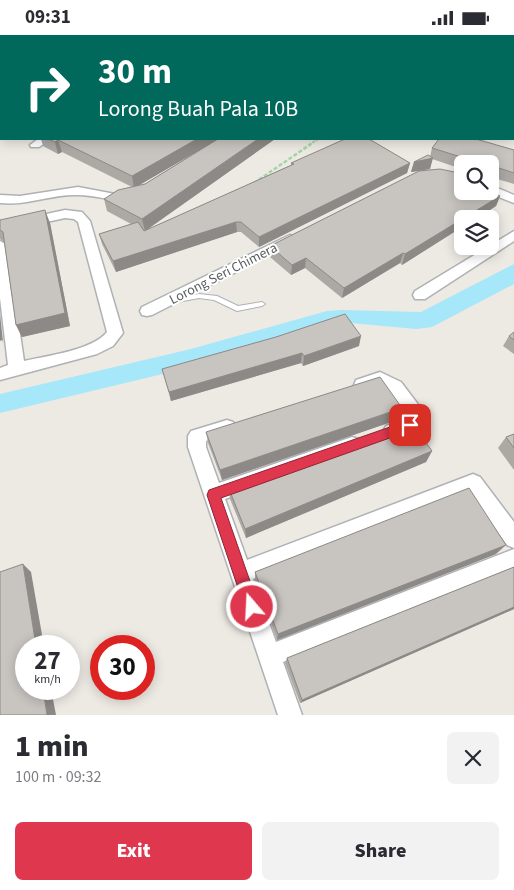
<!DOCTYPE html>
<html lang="en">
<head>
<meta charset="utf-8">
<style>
	:root { --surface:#fff; --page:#f2f2f3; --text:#2b2b33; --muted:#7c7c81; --accent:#df374d }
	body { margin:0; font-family:"Source Sans 3",sans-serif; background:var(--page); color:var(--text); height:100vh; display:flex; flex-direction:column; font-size:19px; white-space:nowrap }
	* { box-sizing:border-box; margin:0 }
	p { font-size:16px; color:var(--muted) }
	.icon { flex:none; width:28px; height:28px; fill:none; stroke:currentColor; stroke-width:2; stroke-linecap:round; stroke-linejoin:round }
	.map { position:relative; height:680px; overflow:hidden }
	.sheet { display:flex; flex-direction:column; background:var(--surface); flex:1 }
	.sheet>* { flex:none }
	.hud { position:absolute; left:0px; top:0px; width:515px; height:105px; box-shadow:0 2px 12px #0003; background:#00695c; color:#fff; overflow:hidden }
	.tools { position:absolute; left:454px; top:120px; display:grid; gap:10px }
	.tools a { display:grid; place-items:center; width:45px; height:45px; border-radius:8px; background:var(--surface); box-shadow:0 2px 12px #0003; font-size:25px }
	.speed { position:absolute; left:15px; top:600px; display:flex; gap:10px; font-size:25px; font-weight:700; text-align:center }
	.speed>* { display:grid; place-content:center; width:65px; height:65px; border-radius:50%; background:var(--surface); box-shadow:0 2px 12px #0003; line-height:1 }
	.speed small { font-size:12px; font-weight:400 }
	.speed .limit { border:8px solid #d22; background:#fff; color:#111 }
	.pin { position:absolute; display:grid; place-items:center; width:42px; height:42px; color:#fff; margin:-21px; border-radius:10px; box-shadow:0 2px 8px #0006 }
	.me { position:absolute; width:55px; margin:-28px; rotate:341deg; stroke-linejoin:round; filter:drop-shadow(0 0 4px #0008) }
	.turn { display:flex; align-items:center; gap:18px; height:105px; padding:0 15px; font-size:22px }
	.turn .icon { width:65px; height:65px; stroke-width:2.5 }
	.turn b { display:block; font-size:35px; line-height:42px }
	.round { display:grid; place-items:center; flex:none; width:52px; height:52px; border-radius:8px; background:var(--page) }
	.head { display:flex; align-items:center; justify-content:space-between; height:85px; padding:0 15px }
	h1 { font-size:30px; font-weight:800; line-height:38px }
	.cta { display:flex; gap:10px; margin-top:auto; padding:10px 15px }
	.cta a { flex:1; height:58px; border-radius:8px; background:var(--accent); color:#fff; font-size:20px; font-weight:800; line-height:58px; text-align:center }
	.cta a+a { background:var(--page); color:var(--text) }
	.status { display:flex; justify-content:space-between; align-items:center; height:35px; padding:0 25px; background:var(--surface); direction:ltr }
	.status svg { height:14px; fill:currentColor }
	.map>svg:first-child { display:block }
	.water { fill:#a6e7fa }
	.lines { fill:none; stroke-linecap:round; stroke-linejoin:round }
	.service-casing { stroke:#afb2b5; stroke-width:2 }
	.minor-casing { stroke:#afb2b5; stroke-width:3 }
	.path-far1 { stroke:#a5d5a7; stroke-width:2; stroke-dasharray:3 1; stroke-linecap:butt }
	.path { stroke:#a5d5a7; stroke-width:2.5; stroke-dasharray:4 2; stroke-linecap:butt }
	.service { fill:#fff; fill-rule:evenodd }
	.minor { fill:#fff; fill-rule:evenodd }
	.wall { fill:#aca9a5; fill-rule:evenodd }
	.shaded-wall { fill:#8c8986 }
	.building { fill:#c8c4c0; stroke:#8c8986 }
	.route { fill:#df374d; stroke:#912432 }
	.labels { text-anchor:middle; stroke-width:4; stroke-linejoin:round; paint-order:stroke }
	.far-street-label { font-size:14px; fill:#5b6063; stroke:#fff }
</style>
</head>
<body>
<div class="status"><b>09:31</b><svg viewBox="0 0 49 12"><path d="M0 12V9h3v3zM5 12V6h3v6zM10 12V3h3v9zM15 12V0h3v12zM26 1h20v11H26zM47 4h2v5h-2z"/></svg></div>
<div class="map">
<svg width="514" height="680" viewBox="0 0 514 680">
	<rect width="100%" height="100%" fill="#ede9e3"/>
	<path class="water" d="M514 229V249L432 292 416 294 351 288 196 331 0 378V359L191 314 327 276 342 275 421 277Z"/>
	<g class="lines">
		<defs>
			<path id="service" d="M199 259 217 261 238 271 262 267 265 269 262 271 237 276 214 265 199 263 178 267 175 265 178 263Z"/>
			<g id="minor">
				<path d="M195 0H238L237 1Z"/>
				<path d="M1 6V13L0 14V7Z"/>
				<rect x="0" y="70" width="1" height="6"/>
				<path d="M38 104H51L39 112H31L30 110Z"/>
				<path d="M490 150 514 160V168L486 157 490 156Z"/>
				<path d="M78 152 115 159 128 157 134 161 132 164C113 168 97 160 78 160 51 159 27 171 0 168V160L20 161Z"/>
				<path d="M65 175 82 177 90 186 123 298 113 311 97 319 0 345V333L8 330 0 263V206L7 210 24 326C46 321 93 315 107 297L78 187 74 184 65 183 0 197V189Z"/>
				<path d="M514 196V206L425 264H415L413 260 415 256Z"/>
				<path d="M290 200 297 204 295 207 152 280 147 281 142 280 140 276 142 272Z"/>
				<path d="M380 337 401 347 423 376 426 381 421 392 392 404 386 401 383 396 386 391 408 382 389 357 379 351 362 357 356 355 354 350 356 345Z"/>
				<path d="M227 385 233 387 236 392 233 397 206 406V412L219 448 352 402 358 404 361 410 358 416 225 464 247 525 473 439 480 442 514 487V513L507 510 469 458 253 544 276 607 514 514V534L283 627 302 680H278L188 412V401L191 396Z"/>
			</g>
		</defs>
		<use href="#service" class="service-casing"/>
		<use href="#minor" class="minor-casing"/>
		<path class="path-far1" d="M309 110 318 104"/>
		<path class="path" d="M254 148 311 109"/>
		<use href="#service" class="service"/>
		<use href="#minor" class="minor"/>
	</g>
	<g class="wall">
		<path d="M41 104H275L145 196 291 130V128H410L407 138 259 212 241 197H237L116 237 102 209 99 199 131 189 107 176 104 164 132 152 62 117 58 119 43 111ZM211 108 145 149 138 151Z"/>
		<path d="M432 113 514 115V149L490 142V129H462V134L432 124 430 134 421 135 500 161 496 171 476 184H462V192L402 230 400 228 342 263 305 233 291 240 270 222V211L419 136 411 137 414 127 430 122Z"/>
		<path d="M0 185 50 188 70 291 22 302 16 290 4 207 0 204Z"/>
		<path d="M514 297V319L503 311 509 301Z"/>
		<path d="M359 311 303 331 301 328 171 366 162 334Z"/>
		<path d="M397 385 222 445 208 408 206 397Z"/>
		<path d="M514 399V435L498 413 506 402Z"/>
		<path d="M432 416 426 427 246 503 230 464 229 454Z"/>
		<path d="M496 519 277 605 255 545V537Z"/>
		<path d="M514 532V574L300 668 285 628 287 623Z"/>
	</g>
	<g class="shaded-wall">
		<path d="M368 0H418L412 1H368Z"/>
		<path d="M0 53H1V65L0 66Z"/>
		<path d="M197 104H219L134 153 132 141Z"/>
		<path d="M258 104H275L145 196 142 184Z"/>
		<path d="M58 105 62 117 58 119 55 107Z"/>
		<path d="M433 123 430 134 411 137 414 127Z"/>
		<path d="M410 128 407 138 259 212V202Z"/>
		<path d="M500 161 496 171 476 184H463Z"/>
		<path d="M45 175 50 188 70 291 22 302 16 290Z"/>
		<path d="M462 184V192L402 230 405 219Z"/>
		<path d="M236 187 237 197 116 237 113 226Z"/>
		<path d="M403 218 400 228 342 263 344 253Z"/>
		<path d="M306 223 305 233 291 240 292 230Z"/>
		<path d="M0 279 3 307 2 305 0 306Z"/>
		<path d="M361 301 359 311 303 331 304 321Z"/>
		<path d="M302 318 301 328 171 366 169 357Z"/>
		<path d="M402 373 397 385 222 445 220 435Z"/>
		<path d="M432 416 426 427 246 503 245 494Z"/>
		<path d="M506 510 496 519 277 605 278 599Z"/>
		<path d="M23 529 31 537 44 611H36Z"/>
		<path d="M514 572V574L300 668 302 665Z"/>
		<path d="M43 654H51L56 680H47Z"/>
	</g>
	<g class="building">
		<path d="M104 0H172V1H103Z"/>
		<path d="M204 0H365L361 1H204Z"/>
		<rect x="0" y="39" width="1" height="14"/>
		<path d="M48 104H197L132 141 58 105 55 107Z"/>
		<path d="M218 104H258L142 184 104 164 118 155 145 149Z"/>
		<path d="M345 104H369L410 128 259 202 241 187H236L113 226 99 199 138 187 144 196 294 129 291 128Z"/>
		<path d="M439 104H476L514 115V138L490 130V129H484L432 113Z"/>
		<path d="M428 120 433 123 414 127Z"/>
		<path d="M440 134 459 138 462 140V156H490V155L500 161 405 219 403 218 344 253 306 223 292 230 270 211 419 136Z"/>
		<path d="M45 175 65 278 16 290 3 197 0 195V185Z"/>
		<path d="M345 279 361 301 304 321 302 318 169 357 162 334 276 302Z"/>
		<path d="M514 297V305L509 301Z"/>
		<path d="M380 342 402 373 220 435 206 397Z"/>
		<path d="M412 388 432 416 245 494 229 454Z"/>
		<path d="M514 399V413L506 402Z"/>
		<path d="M469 453 506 510 278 599 255 537Z"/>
		<path d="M23 529 36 611H26V654H43L47 680H0V537Z"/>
		<path d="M514 532V572L302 665 287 623Z"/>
	</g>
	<path class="route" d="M410 385 415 387 417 390 415 394 221 463 259 572 257 577 252 579 246 577 207 460 209 455Z"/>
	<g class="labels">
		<g class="far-street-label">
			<text transform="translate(223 238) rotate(-27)" y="5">Lorong Seri Chimera</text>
		</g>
	</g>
</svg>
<div class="tools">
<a><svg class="icon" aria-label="search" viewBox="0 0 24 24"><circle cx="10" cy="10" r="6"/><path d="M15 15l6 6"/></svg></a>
<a><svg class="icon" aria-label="layers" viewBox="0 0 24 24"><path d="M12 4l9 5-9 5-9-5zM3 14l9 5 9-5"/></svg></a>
</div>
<div class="speed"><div>27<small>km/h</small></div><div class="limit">30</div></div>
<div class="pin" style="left:410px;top:390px;background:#d93025"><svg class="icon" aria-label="arrive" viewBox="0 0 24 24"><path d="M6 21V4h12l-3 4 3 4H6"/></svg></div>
<svg class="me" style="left:252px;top:572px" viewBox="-20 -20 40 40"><circle r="17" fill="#df374d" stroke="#fff" stroke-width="3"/><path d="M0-11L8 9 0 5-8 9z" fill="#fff"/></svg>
<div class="hud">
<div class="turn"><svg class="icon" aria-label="right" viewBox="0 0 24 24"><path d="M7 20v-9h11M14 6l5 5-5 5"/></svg><div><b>30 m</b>Lorong Buah Pala 10B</div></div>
</div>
</div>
<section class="sheet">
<div class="head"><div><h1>1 min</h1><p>100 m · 09:32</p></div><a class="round"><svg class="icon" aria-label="close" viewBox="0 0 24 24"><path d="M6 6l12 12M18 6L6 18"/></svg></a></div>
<div class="cta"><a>Exit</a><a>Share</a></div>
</section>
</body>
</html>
